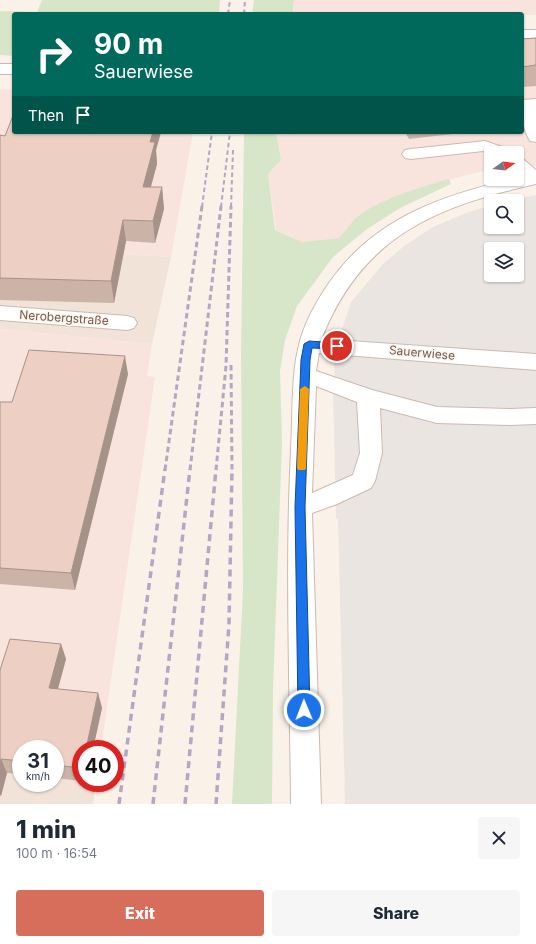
<!DOCTYPE html>
<html lang="en">
<head>
<meta charset="utf-8">
<style>
	:root { --surface:#fff; --page:#f6f6f7; --text:#1f2937; --muted:#747a83; --accent:#d76d5b }
	body { margin:0; font-family:Inter,sans-serif; background:var(--page); color:var(--text); height:100vh; display:flex; flex-direction:column; font-size:15px; white-space:nowrap }
	* { box-sizing:border-box; margin:0 }
	p { font-size:13px; color:var(--muted) }
	.icon { flex:none; width:22px; height:22px; fill:none; stroke:currentColor; stroke-width:2; stroke-linecap:round; stroke-linejoin:round }
	.map { position:relative; height:804px; overflow:hidden }
	.panel { display:flex; flex-direction:column; background:var(--surface); flex:1 }
	.panel>* { flex:none }
	.guide { position:absolute; left:12px; top:12px; width:512px; height:122px; border-radius:4px; box-shadow:0 1px 3px #0004; background:#00695c; color:#fff; overflow:hidden }
	.needle { width:26px; rotate:76deg }
	.buttons { position:absolute; left:484px; top:146px; display:grid; gap:8px }
	.buttons a { display:grid; place-items:center; width:40px; height:40px; border-radius:4px; background:var(--surface); box-shadow:0 1px 3px #0004; font-size:20px }
	.speed { position:absolute; left:12px; top:740px; display:flex; gap:8px; font-size:20px; font-weight:700; text-align:center }
	.speed>* { display:grid; place-content:center; width:52px; height:52px; border-radius:50%; background:var(--surface); box-shadow:0 1px 3px #0004; line-height:1 }
	.speed small { font-size:10px; font-weight:400 }
	.speed .limit { border:6px solid #d22; background:#fff; color:#111 }
	.pin { position:absolute; display:grid; place-items:center; width:34px; height:34px; color:#fff; margin:-17px; border:2px solid #fff; border-radius:50%; box-shadow:0 1px 4px #0007 }
	.me { position:absolute; width:44px; margin:-22px; rotate:359deg; stroke-linejoin:round; filter:drop-shadow(0 0 3px #0008) }
	.turn { display:flex; align-items:center; gap:14px; height:84px; padding:0 16px; font-size:18px }
	.turn .icon { width:52px; height:52px; stroke-width:2.5 }
	.turn b { display:block; font-size:28px; line-height:34px }
	.then { display:flex; align-items:center; height:38px; padding:0 16px; background:#0003; gap:8px; font-size:15px }
	.round { display:grid; place-items:center; flex:none; width:42px; height:42px; border-radius:4px; background:var(--page) }
	.headline { display:flex; align-items:center; justify-content:space-between; height:68px; padding:0 16px }
	h1 { font-size:24px; font-weight:800; line-height:30px }
	.cta { display:flex; gap:8px; margin-top:auto; padding:8px 16px }
	.cta a { flex:1; height:46px; border-radius:4px; background:var(--accent); color:#fff; font-size:16px; font-weight:800; line-height:46px; text-align:center }
	.cta a+a { background:var(--page); color:var(--text) }
	.map>svg:first-child { display:block }
	.residential { fill:#f1e3d7 }
	.commercial { fill:#f9e4dd }
	.industrial { fill:#ebe5e1; fill-rule:evenodd }
	.green { fill:#d7e6c8 }
	.lines { fill:none; stroke-linecap:round; stroke-linejoin:round }
	.minor-casing { stroke:#cbbaaf; stroke-width:2 }
	.minor { fill:#fff; fill-rule:evenodd }
	.rail-far2 { stroke:#b4a7c3; stroke-width:2; stroke-dasharray:4.5 3; stroke-linecap:butt }
	.rail-far1 { stroke:#b4a7c3; stroke-width:3; stroke-dasharray:5.5 3.5; stroke-linecap:butt }
	.rail { stroke:#b4a7c3; stroke-width:3.5; stroke-dasharray:7 5; stroke-linecap:butt }
	.wall { fill:#ccb3a8 }
	.shaded-wall { fill:#a69288 }
	.building { fill:#edd0c3; stroke:#a69288 }
	.route { fill:#1a73e8; stroke:#114b97 }
	.slow { fill:#f59e0b }
	.labels { text-anchor:middle; stroke-width:3; stroke-linejoin:round; paint-order:stroke }
	.street-label { font-size:12px; fill:#72594f; stroke:#fdf6ee }
</style>
</head>
<body>
<div class="map">
<svg width="536" height="804" viewBox="0 0 536 804">
	<rect width="100%" height="100%" fill="#faf2e8"/>
	<g class="residential">
		<path d="M0 247 171 257 152 344 0 329Z"/>
		<path d="M0 772 21 774V783H55V778L81 781V783H96L93 804H0Z"/>
	</g>
	<g class="commercial">
		<path d="M294 0H536V15L294 14Z"/>
		<path d="M536 46V166L517 170V153H491V169L432 184 389 200 361 213 339 238 302 242 276 230 268 174 281 160 276 132H522V48Z"/>
		<path d="M0 89 14 90V132H193L171 257 0 247Z"/>
		<path d="M0 329 152 344 147 376 155 377 101 749H21L0 772Z"/>
	</g>
	<path class="industrial" d="M536 195V804H345L338 519 336 518 333 391 335 389 334 354 351 302 383 264 404 246 433 227 466 213 491 205V227H517V201H505ZM491 249H517V275H491Z"/>
	<g class="green">
		<path d="M42 0H220L219 14H14V56L0 55V11L37 12Z"/>
		<path d="M254 0H294L293 14H252Z"/>
		<path d="M244 132H276L281 160 268 174 275 230 302 242 339 238C346 230 354 218 362 213 385 198 423 186 449 179L451 184 400 208 367 229 333 257 297 306 285 340 280 371 282 442 273 691 272 804H232L243 590 241 353Z"/>
	</g>
	<g class="lines">
		<defs>
			<g id="minor">
				<path d="M522 30H536V38L522 40Z"/>
				<rect x="0" y="64" width="14" height="10"/>
				<path d="M536 99V142L530 141C522 128 522 114 522 100Z"/>
				<path d="M485 141 508 149 511 153H491V155L483 151 411 159 405 158 402 154 405 150 411 149Z"/>
				<path d="M517 158 523 159 536 170V184C437 206 364 235 323 335L322 339 536 354V370L319 353 316 371 372 390 437 407 510 409 536 408V424L510 425 437 423 380 408 382 453 375 481 371 488 337 504 312 513 321 804H291C290 686 285 568 291 450 293 417 291 375 299 345 304 323 316 302 329 283 375 216 448 193 522 177L517 172ZM316 386 357 402 360 453 353 475 312 493Z"/>
				<path d="M0 306 127 316 134 318 137 323 134 328 127 330 0 320Z"/>
			</g>
		</defs>
		<use href="#minor" class="minor-casing"/>
		<use href="#minor" class="minor"/>
		<g class="rail-far2">
			<path d="M228 14 230 0"/>
			<path d="M244 14 245 0"/>
			<path d="M202 207 212 132"/>
			<path d="M221 207 230 132"/>
			<path d="M231 207 233 150"/>
		</g>
		<g class="rail-far1">
			<path d="M231 365 232 470"/>
			<path d="M165 470 202 206"/>
			<path d="M190 470 221 206"/>
			<path d="M216 470 226 366 231 206"/>
		</g>
		<g class="rail">
			<path d="M119 804 165 469"/>
			<path d="M153 804 190 469"/>
			<path d="M185 804 216 469"/>
			<path d="M216 804 229 624 232 469"/>
		</g>
	</g>
	<g class="wall">
		<path d="M536 38V86L522 87V39Z"/>
		<path d="M14 132H161L156 150 157 164 151 187H162L164 209 155 243 126 241 114 303 0 300V135L5 136Z"/>
		<path d="M405 132H470L409 139Z"/>
		<path d="M128 374 75 590 0 584V402H12Z"/>
		<path d="M61 644 66 659 58 689 98 693 102 708 93 749H81V781L55 778V749H21V774L7 773 1 796H0V670Z"/>
	</g>
	<g class="shaded-wall">
		<path d="M153 132H161L156 150 157 164 145 208 143 187 150 142Z"/>
		<path d="M162 187 164 209 155 243 153 221Z"/>
		<path d="M123 220 126 241 114 303 111 281Z"/>
		<path d="M125 356 128 374 75 590 71 573Z"/>
		<path d="M61 644 66 659 54 703 49 688Z"/>
		<path d="M98 693 102 708 93 749H86Z"/>
		<path d="M1 759 7 773 1 796 0 794V763Z"/>
	</g>
	<g class="building">
		<path d="M536 38V65L522 67V39Z"/>
		<path d="M14 113V132H153L150 142H155L143 187H162L153 221 123 220 111 281 0 278V135L5 136Z"/>
		<path d="M29 350 125 356 71 573 0 568V402H12Z"/>
		<path d="M10 639 61 644 49 688 98 693 86 749H81V768L55 765V749H21V761L1 759 0 763V670Z"/>
	</g>
	<path class="route" d="M309 341 337 343 341 346 337 349 312 348 310 360 305 507 310 710 308 714 304 716 300 714 298 710 295 507 301 360 304 344Z"/>
	<path class="slow" d="M305 386 309 389 306 468 305 470H298L297 468 300 389Z"/>
	<g class="labels">
		<g class="street-label">
			<text transform="translate(64 318) rotate(4)" y="4">Nerobergstraße</text>
			<text transform="translate(422 353) rotate(5)" y="4">Sauerwiese</text>
		</g>
	</g>
</svg>
<div class="buttons">
<a><svg class="needle" viewBox="-14 -14 28 28"><path d="M0-13l5 13h-10z" fill="#e53935"/><path d="M0 13l5-13h-10z" fill="#747a83"/></svg></a>
<a><svg class="icon" aria-label="search" viewBox="0 0 24 24"><circle cx="10" cy="10" r="6"/><path d="M15 15l6 6"/></svg></a>
<a><svg class="icon" aria-label="layers" viewBox="0 0 24 24"><path d="M12 4l9 5-9 5-9-5zM3 14l9 5 9-5"/></svg></a>
</div>
<div class="speed"><div>31<small>km/h</small></div><div class="limit">40</div></div>
<div class="pin" style="left:337px;top:346px;background:#d93025"><svg class="icon" aria-label="arrive" viewBox="0 0 24 24"><path d="M6 21V4h12l-3 4 3 4H6"/></svg></div>
<svg class="me" style="left:304px;top:710px" viewBox="-20 -20 40 40"><circle r="17" fill="#1a73e8" stroke="#fff" stroke-width="3"/><path d="M0-11L8 9 0 5-8 9z" fill="#fff"/></svg>
<div class="guide">
<div class="turn"><svg class="icon" aria-label="right" viewBox="0 0 24 24"><path d="M7 20v-9h11M14 6l5 5-5 5"/></svg><div><b>90 m</b>Sauerwiese</div></div>
<div class="then">Then<svg class="icon" aria-label="arrive" viewBox="0 0 24 24"><path d="M6 21V4h12l-3 4 3 4H6"/></svg></div>
</div>
</div>
<section class="panel">
<div class="headline"><div><h1>1 min</h1><p>100 m · 16:54</p></div><a class="round"><svg class="icon" aria-label="close" viewBox="0 0 24 24"><path d="M6 6l12 12M18 6L6 18"/></svg></a></div>
<div class="cta"><a>Exit</a><a>Share</a></div>
</section>
</body>
</html>
